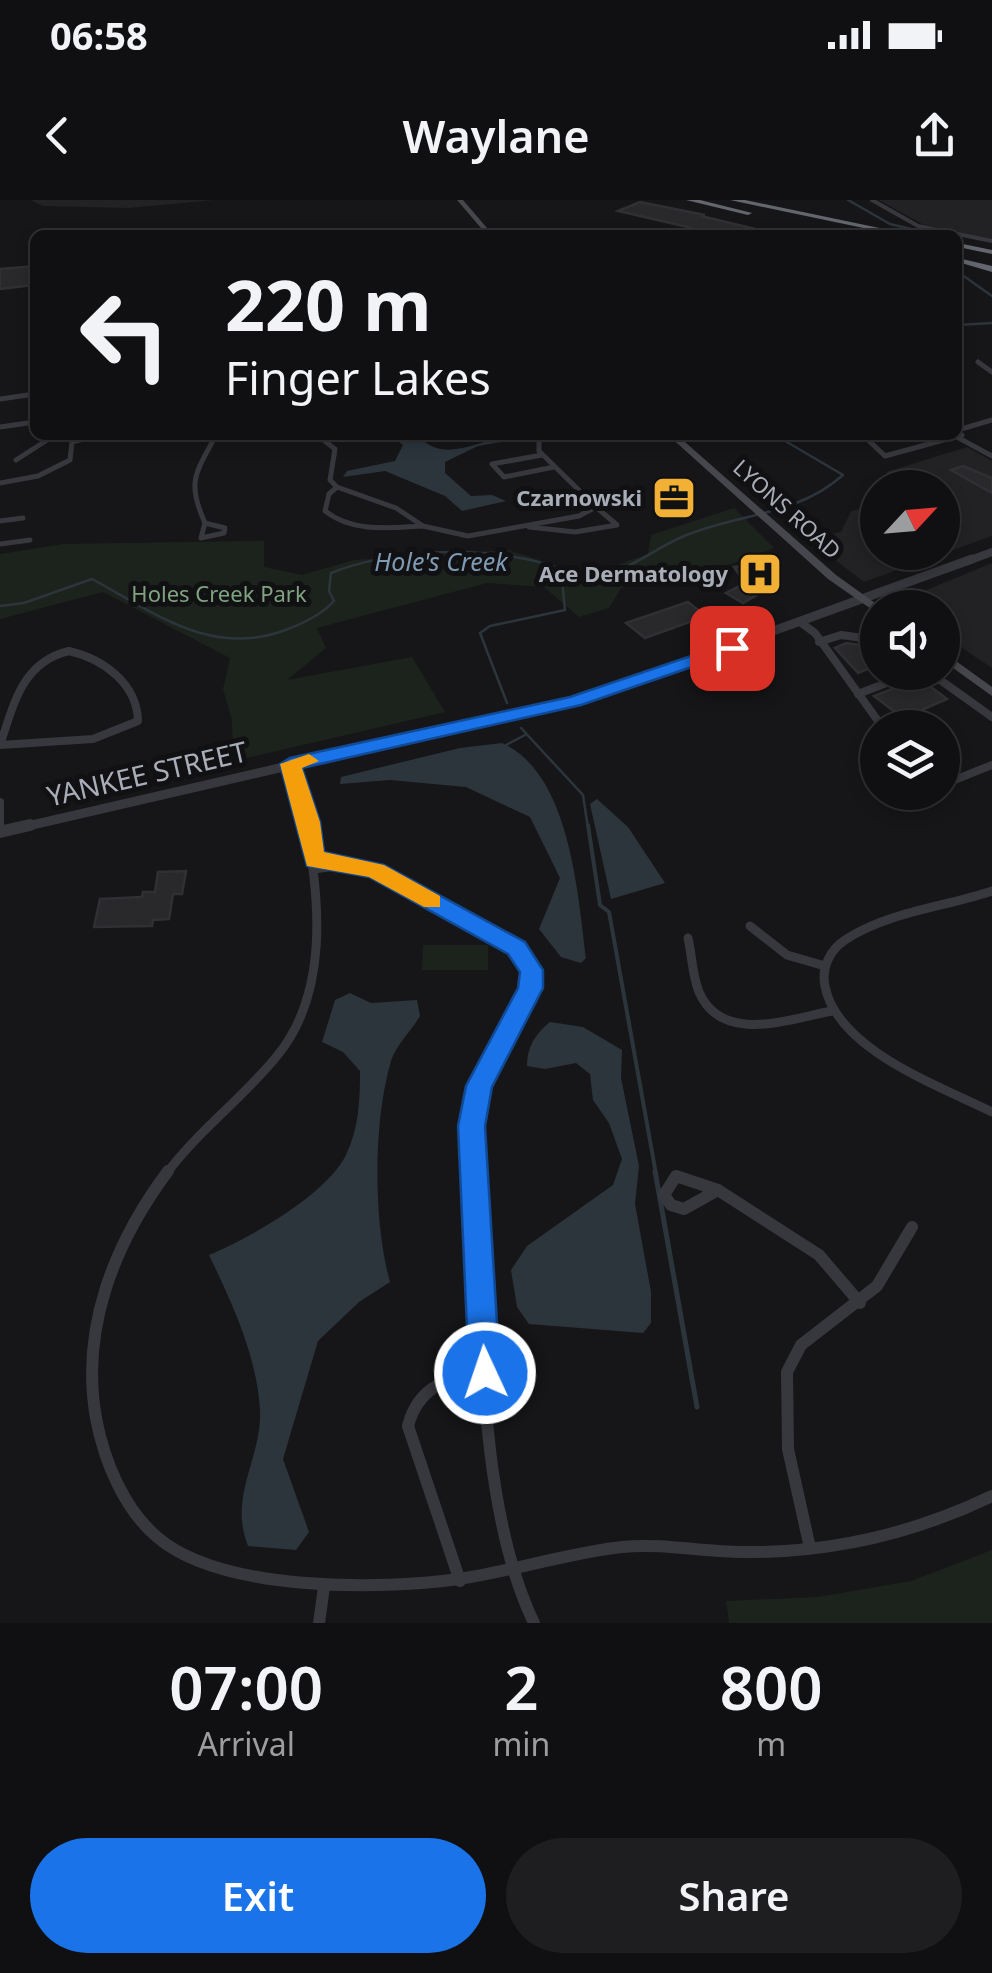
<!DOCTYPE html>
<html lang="en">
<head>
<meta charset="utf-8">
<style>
	:root { --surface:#101012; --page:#1e1e20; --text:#f1f3f6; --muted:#9c9d9f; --line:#303032; --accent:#1a73e8 }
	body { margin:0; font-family:"Noto Sans",sans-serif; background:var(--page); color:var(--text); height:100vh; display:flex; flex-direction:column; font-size:38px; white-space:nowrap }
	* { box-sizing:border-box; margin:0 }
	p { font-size:32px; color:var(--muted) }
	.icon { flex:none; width:55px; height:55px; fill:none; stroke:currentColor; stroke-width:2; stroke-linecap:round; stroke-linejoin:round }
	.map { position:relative; height:1423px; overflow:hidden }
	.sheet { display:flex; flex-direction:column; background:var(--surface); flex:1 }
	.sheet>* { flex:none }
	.hud { position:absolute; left:30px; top:30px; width:932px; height:210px; border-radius:15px; box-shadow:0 5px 15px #0003,0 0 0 2px var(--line); background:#101012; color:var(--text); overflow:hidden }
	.needle { width:65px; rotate:64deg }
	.controls { position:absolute; left:860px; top:270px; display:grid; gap:20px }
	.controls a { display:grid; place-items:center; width:100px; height:100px; border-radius:50%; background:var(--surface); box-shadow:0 5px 15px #0003,0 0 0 2px var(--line); font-size:50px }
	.pin { position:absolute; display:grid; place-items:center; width:85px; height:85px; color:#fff; margin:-42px; border-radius:20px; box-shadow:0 5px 15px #0006 }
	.me { position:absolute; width:110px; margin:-55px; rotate:357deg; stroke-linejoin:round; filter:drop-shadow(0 0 8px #0008) }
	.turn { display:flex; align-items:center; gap:35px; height:210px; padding:0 30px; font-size:45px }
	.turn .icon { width:130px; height:130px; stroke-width:2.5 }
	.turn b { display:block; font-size:70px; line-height:85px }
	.eta { display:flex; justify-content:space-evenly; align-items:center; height:170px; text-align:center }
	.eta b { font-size:60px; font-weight:600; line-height:70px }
	.button { display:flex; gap:20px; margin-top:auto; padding:20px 30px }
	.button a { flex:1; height:115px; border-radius:60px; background:var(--accent); color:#fff; font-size:40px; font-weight:600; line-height:115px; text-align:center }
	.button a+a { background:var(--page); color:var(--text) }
	.status { display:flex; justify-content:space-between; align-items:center; height:70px; padding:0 50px; background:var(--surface); direction:ltr }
	.status svg { height:28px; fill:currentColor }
	header { display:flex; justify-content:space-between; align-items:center; height:130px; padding:0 30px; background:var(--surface); font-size:45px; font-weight:600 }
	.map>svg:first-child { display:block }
	.built { fill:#222225 }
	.green { fill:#1c231d }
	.water { fill:#2c353c }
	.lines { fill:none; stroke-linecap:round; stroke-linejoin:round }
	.stream-far2 { stroke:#2c353c; stroke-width:2.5 }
	.stream-far1 { stroke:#2c353c; stroke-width:4 }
	.stream { stroke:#2c353c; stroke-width:5 }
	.building { fill:#29292c; stroke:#303034; stroke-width:2.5 }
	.minor-far4 { stroke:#37383d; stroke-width:4 }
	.minor-far3 { stroke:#37383d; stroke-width:5 }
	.minor-far2 { stroke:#37383d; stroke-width:8 }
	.minor-far1 { stroke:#37383d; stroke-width:9 }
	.minor { stroke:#37383d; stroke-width:12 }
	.tertiary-far2 { stroke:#37383d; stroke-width:8 }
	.tertiary-far1 { stroke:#37383d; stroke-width:9 }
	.tertiary { stroke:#37383d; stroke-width:12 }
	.secondary { fill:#45474d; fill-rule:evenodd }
	.motorway { fill:#63666e; fill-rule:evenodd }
	.route { fill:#1a73e8; stroke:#114b97; stroke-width:2.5 }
	.slow { fill:#f59e0b }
	.labels { text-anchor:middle; stroke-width:10; stroke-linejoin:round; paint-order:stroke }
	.far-poi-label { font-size:22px; font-weight:bold; fill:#a8adb8; stroke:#111113; text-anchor:end }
	.far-street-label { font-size:22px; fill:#a8adb8; stroke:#111113 }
	.far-park-label { font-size:22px; fill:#7fa381; stroke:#111113 }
	.far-water-label { font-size:25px; font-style:italic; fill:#7f9bb3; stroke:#111113 }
	.street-label { font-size:28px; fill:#a8adb8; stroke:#111113 }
</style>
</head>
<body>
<div class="status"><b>06:58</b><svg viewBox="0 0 49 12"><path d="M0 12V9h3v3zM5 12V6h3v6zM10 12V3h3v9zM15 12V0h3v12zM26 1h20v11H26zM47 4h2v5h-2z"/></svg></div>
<header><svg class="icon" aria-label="back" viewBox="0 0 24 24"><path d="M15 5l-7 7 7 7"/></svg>Waylane<svg class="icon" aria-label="share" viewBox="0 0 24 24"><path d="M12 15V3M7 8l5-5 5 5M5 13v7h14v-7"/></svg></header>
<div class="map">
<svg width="992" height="1423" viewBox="0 0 992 1423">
	<rect width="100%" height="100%" fill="#161618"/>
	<g class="built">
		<path d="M30 0H215L129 8 43 6Z"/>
		<path d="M879 0H992V41L922 24Z"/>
		<path d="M967 247 992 261V336L864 382 808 339 841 332 851 311 877 305 878 352H942V288L900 287 903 285 886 272Z"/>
		<path d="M992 363V468L943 435 942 408 895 403Z"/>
	</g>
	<g class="green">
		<path d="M734 308 774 348 693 378 676 371 621 388 609 408 579 417 544 387 487 383 317 428 326 448 287 480 412 457 445 512 233 561 232 520 223 489 230 458 103 392 0 419V354L63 344 264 341V367L302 375 354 360 508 350 568 369 611 367 648 354 651 335Z"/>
		<path d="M423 745H488V770H422Z"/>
		<path d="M992 1350V1423H729L726 1401 818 1397 911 1381Z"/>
	</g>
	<g class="water">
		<path d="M390 235H417C447 268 483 235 521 235L524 238 478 246 445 262V273L471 296 492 295 506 301 462 311 445 296 385 271 343 277 347 271 395 261 403 245Z"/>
		<path d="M502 543C570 573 578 694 586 758L581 763 561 757 539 729 560 678 530 617 466 587 390 580 340 584 341 577 460 548Z"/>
		<path d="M597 599 628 627 665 683 611 699 590 604Z"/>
		<path d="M350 793 371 803 417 800 420 816C412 830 396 845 391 861 373 922 373 1021 390 1082L359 1102 318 1141 283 1259 309 1332 296 1350 248 1346C228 1296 262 1259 260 1210 257 1156 232 1103 209 1055 250 1038 326 995 346 955 359 928 360 900 360 871L343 852 322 842 335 800Z"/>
		<path d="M550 822 583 827 622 850 621 878 639 966 635 1004 651 1092V1123L643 1133 529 1124 517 1107 511 1070 527 1046 613 985 622 959 609 923 593 900 590 874 576 863 545 869 527 866C527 847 535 834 550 822Z"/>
	</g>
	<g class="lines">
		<g class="stream-far2">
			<path d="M848 0 890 24 936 35"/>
			<path d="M958 72 992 96"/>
			<path d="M958 125 992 123"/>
			<path d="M0 406 24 403 92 379C155 413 213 459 288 429 304 423 322 414 334 401L329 391 331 373C390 350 464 347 526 359 550 363 567 377 592 376 627 374 651 350 682 337 737 313 796 317 843 275L775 235"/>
			<path d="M507 503 480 433 490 426 565 410 562 380 567 373"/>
			<path d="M521 528 583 595 588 628"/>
			<path d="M506 545 525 535"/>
		</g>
		<path class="stream-far1" d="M588 625 600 705 609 712 656 974"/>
		<path class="stream" d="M655 971 697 1207"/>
	</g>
	<g class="building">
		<path d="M640 2 705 15 701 16 764 31 763 35H722L618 11Z"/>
		<path d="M35 66V85L0 89V69Z"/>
		<path d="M963 266 992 278V293L951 270Z"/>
		<path d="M756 364 771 387 743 403 726 393 745 383 734 367Z"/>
		<path d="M688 402 706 416 645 438 626 423Z"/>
		<path d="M846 443 876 447 878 465 858 473 835 448Z"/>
		<path d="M919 478 947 499 903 518 874 496Z"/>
		<path d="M186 671 182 694H173L169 719 153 720 152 726 94 727 100 699 142 697 143 692H155L158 672Z"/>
	</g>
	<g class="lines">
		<path class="minor-far4" d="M872 0 918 26 992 41"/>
		<g class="minor-far3">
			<path d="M978 162 992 172"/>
			<path d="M0 199 35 194"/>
			<path d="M0 227 35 222"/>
			<path d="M958 230 992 220"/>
			<path d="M132 235 183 238"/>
			<path d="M317 235 335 249 330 280 337 287 396 308 423 326 468 336 579 316 596 307 539 251V235"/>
			<path d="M863 235 885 256 962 235"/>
			<path d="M957 237 992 256"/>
			<path d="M72 242 100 235"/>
			<path d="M542 255 492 264 504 277 554 267"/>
			<path d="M16 260 55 235"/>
			<path d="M0 283 38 276 70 260 72 242"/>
			<path d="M337 287 329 294 325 311C353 333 390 328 423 326"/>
			<path d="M0 321 23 318"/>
			<path d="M205 323 225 328 224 333 201 338Z"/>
			<path d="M205 323C186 281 196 273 216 235"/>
			<path d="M529 327 575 332 617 325 596 307"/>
			<path d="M0 344 30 340"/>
		</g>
		<g class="minor-far2">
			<path d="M800 422 815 433 883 528"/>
			<path d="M819 442 841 435 878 440"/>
			<path d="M69 451C103 459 137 483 138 521L93 539 0 545C14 504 22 462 69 451Z"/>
			<path d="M929 472 992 517"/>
			<path d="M858 494 915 472"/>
			<path d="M290 564 307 628"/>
			<path d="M942 585 992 565"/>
			<path d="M0 602V628"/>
		</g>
		<g class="minor-far1">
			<path d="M0 625V630"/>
			<path d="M314 660 344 661 376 671 516 748 531 771V788L486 868 472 926 475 974"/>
			<path d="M314 669 349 664"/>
			<path d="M992 691C945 707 887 712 845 740 830 750 821 768 825 786 837 850 940 886 992 912"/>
			<path d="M750 726 787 755 825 766"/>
			<path d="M688 738C692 755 692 775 699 792 722 845 789 819 832 811"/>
			<path d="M166 974C199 930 243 898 277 856 329 793 320 699 306 625"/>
		</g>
		<g class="minor">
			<path d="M168 971C115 1042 80 1128 96 1218 104 1261 124 1309 157 1337 221 1392 380 1390 459 1379 514 1371 567 1353 622 1347 663 1343 703 1352 743 1352 831 1353 913 1334 992 1296"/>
			<path d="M474 971C482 1106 476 1303 534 1423"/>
			<path d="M676 976 718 990 684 1009 671 1005 664 995Z"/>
			<path d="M718 990 819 1055 860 1103"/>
			<path d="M810 1348 788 1249 787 1172 801 1145 877 1086 912 1027"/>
			<path d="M460 1381 408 1226C418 1187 448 1176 485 1173"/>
			<path d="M319 1423 324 1387"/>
		</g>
		<path class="tertiary-far2" d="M965 362 992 352"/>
		<path class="tertiary-far1" d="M19 628 596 495 972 359"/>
		<path class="tertiary" d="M0 632 30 625"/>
		<g class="secondary">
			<path d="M457 0H463L493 35H487Z"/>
			<path d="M668 235H677L836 375 882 408H878V412L874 411 828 379Z"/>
			<path d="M942 451 992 487V496L942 460Z"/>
		</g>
		<g class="motorway">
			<path d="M686 0H700L752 13 748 15Z"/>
			<path d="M730 0H745L913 35H897Z"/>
			<path d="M958 43 992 50V54L958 47Z"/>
			<path d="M958 58 992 66V72L958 62Z"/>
		</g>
	</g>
	<path class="route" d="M732 442 738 444V451L581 505 302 568 320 622 324 652 384 665 525 742 543 770V788L492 887 485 926 500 1173 496 1184 485 1189 474 1184 469 1173 458 926 466 886 518 788 520 772 508 754 369 677 307 666 280 564 290 558 570 497Z"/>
	<path class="slow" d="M309 554 319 561 302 568 320 622 324 652 384 665 440 696V707H424L369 677 307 666 280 564Z"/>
	<defs>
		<symbol id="office-square" viewBox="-11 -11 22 22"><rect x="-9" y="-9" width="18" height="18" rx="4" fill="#f2b134" stroke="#111113"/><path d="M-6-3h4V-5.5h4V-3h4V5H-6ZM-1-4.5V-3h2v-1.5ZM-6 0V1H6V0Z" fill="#111"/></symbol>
		<symbol id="hospital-square" viewBox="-11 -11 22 22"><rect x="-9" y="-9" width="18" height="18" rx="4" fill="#f2b134" stroke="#111113"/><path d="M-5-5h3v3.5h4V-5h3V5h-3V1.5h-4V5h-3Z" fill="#111"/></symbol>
	</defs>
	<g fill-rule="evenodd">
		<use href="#office-square" x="649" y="273" width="50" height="50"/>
		<use href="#hospital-square" x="735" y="349" width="50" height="50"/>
	</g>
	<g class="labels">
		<g class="far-poi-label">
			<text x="642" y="306">Czarnowski</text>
			<text x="728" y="382">Ace Dermatology</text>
		</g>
		<g class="far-street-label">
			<text transform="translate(787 309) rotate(42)" y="8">LYONS ROAD</text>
		</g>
		<g class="far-park-label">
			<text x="219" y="402">Holes Creek Park</text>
		</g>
		<g class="far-water-label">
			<text x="441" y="371">Hole's Creek</text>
		</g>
		<g class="street-label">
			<text transform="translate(147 574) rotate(-13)" y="10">YANKEE STREET</text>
		</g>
	</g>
</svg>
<div class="controls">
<a><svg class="needle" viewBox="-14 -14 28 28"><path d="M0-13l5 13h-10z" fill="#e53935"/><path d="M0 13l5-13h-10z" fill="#9c9d9f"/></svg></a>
<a><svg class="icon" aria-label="sound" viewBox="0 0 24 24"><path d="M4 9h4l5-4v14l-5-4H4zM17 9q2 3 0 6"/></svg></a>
<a><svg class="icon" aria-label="layers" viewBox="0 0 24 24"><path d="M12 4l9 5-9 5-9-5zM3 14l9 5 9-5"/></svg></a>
</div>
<div class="pin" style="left:732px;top:448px;background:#d93025"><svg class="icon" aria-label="arrive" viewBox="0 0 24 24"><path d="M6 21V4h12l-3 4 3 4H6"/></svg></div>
<svg class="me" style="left:485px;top:1173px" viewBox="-20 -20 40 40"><circle r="17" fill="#1a73e8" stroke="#fff" stroke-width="3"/><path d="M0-11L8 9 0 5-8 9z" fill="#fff"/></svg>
<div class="hud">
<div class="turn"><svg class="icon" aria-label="left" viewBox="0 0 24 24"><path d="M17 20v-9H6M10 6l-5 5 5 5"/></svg><div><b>220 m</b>Finger Lakes</div></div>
</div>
</div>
<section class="sheet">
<div class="eta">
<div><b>07:00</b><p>Arrival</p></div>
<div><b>2</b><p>min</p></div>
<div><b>800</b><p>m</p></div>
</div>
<div class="button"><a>Exit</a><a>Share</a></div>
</section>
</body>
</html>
